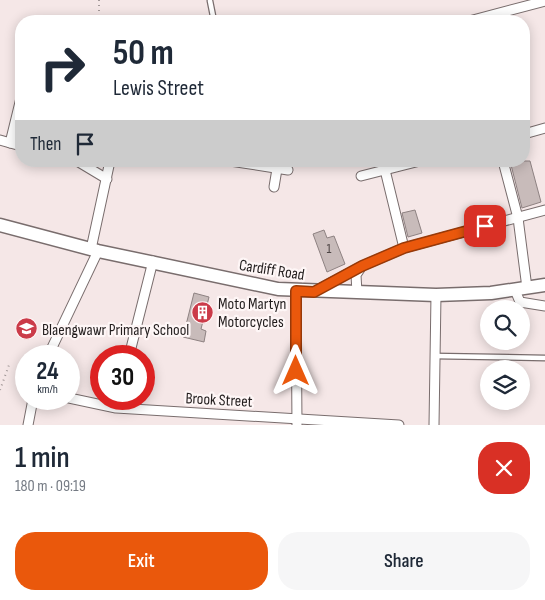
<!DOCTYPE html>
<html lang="en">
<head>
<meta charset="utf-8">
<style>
	:root { --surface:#fff; --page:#f6f6f7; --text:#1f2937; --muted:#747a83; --accent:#ea580c }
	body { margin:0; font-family:"Sofia Sans Condensed",sans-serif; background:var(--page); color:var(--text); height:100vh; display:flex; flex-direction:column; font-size:19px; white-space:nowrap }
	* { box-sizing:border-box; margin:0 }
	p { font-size:16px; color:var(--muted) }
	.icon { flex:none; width:28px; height:28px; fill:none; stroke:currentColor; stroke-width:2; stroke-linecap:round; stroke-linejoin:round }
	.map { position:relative; height:425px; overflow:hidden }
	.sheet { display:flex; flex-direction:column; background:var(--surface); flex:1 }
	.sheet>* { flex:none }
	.hud { position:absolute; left:15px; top:15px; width:515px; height:152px; border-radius:20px; box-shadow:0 2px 12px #0003; background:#fff; color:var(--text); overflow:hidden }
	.buttons { position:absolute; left:480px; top:300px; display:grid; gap:10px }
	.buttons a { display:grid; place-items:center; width:50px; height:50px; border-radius:50%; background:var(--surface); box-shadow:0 2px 12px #0003; font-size:25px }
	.speed { position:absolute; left:15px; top:345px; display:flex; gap:10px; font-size:25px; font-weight:700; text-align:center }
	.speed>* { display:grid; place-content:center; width:65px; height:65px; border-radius:50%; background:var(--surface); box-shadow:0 2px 12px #0003; line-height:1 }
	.speed small { font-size:12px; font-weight:400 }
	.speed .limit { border:8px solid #d22; background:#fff; color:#111 }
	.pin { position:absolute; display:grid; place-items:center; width:42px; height:42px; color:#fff; margin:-21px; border-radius:10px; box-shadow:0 2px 8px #0006 }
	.me { position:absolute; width:55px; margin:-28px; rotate:0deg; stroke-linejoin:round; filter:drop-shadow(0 0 4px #0008) }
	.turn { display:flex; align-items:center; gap:18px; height:105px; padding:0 15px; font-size:22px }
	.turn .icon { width:65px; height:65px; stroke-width:2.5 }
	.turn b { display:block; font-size:35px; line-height:42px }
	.then { display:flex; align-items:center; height:48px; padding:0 15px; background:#0003; gap:10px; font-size:19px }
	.round { display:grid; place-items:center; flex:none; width:52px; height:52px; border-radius:20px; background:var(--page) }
	.head { display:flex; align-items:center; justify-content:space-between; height:85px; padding:0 15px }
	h1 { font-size:30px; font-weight:600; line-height:38px }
	.action { display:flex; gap:10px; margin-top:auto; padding:10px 15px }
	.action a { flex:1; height:58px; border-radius:20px; background:var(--accent); color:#fff; font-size:20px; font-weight:600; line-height:58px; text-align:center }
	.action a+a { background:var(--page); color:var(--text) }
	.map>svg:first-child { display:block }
	.building { fill:#c8bbba; stroke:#8e8282 }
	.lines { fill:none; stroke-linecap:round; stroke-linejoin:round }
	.service-casing { stroke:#796d6d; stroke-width:7 }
	.minor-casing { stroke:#796d6d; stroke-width:11 }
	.secondary-casing { stroke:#796d6d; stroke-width:15 }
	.path { stroke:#a29898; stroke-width:2; stroke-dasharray:1 4; stroke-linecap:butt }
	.service { stroke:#fff; stroke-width:4.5 }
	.minor { stroke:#fff; stroke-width:9 }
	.secondary { stroke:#fff; stroke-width:12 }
	.route-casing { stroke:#983908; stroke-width:12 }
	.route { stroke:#ea580c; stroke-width:9 }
	.labels { text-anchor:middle; stroke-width:4.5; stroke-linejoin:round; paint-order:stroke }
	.number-label { font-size:14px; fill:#4c4444 }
	.street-label { font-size:16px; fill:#221d1d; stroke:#fef6f6 }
	.poi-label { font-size:16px; fill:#221d1d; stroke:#fef6f6; text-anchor:start }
</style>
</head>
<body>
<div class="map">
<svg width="545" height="425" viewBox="0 0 545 425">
	<rect width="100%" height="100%" fill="#f5e7e7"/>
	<g class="building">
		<path d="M510 161H530L541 202 522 208Z"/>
		<path d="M415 210 422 233 408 237 402 213Z"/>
		<path d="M324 230 327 238 334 236 345 264 327 272 313 234Z"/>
		<path d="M194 293 209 297 201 329 206 331 204 342 183 337Z"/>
	</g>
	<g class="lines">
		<defs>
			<g id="service">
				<path d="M210 1 214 21"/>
				<path d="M434 356 545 358"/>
			</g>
			<g id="minor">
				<path d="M469 21 545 1"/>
				<path d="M524 134 545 128"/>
				<path d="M0 140 21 146"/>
				<path d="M10 143 21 98"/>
				<path d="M77 161 107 179"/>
				<path d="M230 161 288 170"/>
				<path d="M503 161 518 218 527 288"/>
				<path d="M385 170 404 248"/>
				<path d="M361 176 420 161"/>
				<path d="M274 187 277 169"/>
				<path d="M91 249 110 161"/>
				<path d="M317 290 360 267"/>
				<path d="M515 290 520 302 545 306"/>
				<path d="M296 291 297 425"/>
				<path d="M357 293 356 275 362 266 404 248 545 210"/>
				<path d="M48 356 98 251"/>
				<path d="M129 356 153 261"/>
				<path d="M69 398 116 408 399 425"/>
				<path d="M28 425 33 399"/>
				<path d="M434 425 436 295"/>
			</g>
			<path id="secondary" d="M0 225 98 251 278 289 436 295 491 293 545 285"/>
		</defs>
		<use href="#service" class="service-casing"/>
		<use href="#minor" class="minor-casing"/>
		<use href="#secondary" class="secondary-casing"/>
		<g class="path">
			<path d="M99 21V0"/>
			<path d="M0 390 9 365"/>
		</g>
		<use href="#service" class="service"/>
		<use href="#minor" class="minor"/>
		<use href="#secondary" class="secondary"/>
	</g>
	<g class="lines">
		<defs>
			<path id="route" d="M296 371V291L314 292 362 266 404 248 485 226"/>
		</defs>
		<use href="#route" class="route-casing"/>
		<use href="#route" class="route"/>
	</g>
	<defs>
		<symbol id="building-disc" viewBox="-11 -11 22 22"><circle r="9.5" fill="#cb3b49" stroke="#fef6f6"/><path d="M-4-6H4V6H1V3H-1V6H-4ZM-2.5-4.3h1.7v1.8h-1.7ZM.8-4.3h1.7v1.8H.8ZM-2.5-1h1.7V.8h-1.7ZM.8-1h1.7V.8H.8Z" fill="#fff"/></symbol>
		<symbol id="school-disc" viewBox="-11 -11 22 22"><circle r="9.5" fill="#cb3b49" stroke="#fef6f6"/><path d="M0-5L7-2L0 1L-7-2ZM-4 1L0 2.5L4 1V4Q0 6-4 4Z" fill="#fff"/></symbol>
	</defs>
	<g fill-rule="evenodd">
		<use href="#building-disc" x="190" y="300" width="25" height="25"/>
		<use href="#school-disc" x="14" y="316" width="25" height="25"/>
	</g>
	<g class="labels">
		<g class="number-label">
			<text x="329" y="253">1</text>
		</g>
		<g class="street-label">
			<text transform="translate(272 269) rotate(9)" y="6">Cardiff Road</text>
			<text transform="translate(219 399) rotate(3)" y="6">Brook Street</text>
		</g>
		<g class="poi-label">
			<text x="218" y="309">Moto Martyn<tspan x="218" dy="18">Motorcycles</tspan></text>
			<text x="42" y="335">Blaengwawr Primary School</text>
		</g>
	</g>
</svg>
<div class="buttons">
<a><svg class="icon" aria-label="search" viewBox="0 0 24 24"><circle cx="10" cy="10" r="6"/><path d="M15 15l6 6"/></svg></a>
<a><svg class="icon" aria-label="layers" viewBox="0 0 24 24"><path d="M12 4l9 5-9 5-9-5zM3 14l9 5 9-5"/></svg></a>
</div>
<div class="speed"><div>24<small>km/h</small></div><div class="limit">30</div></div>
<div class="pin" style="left:485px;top:226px;background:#d93025"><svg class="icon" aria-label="arrive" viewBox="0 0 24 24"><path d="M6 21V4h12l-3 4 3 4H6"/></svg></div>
<svg class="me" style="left:296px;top:371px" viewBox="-20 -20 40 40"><path d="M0-17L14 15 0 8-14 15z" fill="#ea580c" stroke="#fff" stroke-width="4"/></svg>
<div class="hud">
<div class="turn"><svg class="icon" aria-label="right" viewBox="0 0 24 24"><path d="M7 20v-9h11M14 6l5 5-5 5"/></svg><div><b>50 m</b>Lewis Street</div></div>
<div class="then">Then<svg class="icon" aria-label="arrive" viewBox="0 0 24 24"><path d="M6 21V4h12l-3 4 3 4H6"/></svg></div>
</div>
</div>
<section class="sheet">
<div class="head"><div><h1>1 min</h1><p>180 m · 09:19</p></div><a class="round" style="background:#d93025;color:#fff"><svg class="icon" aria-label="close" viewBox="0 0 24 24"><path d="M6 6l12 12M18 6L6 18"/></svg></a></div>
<div class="action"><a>Exit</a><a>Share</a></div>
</section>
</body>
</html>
